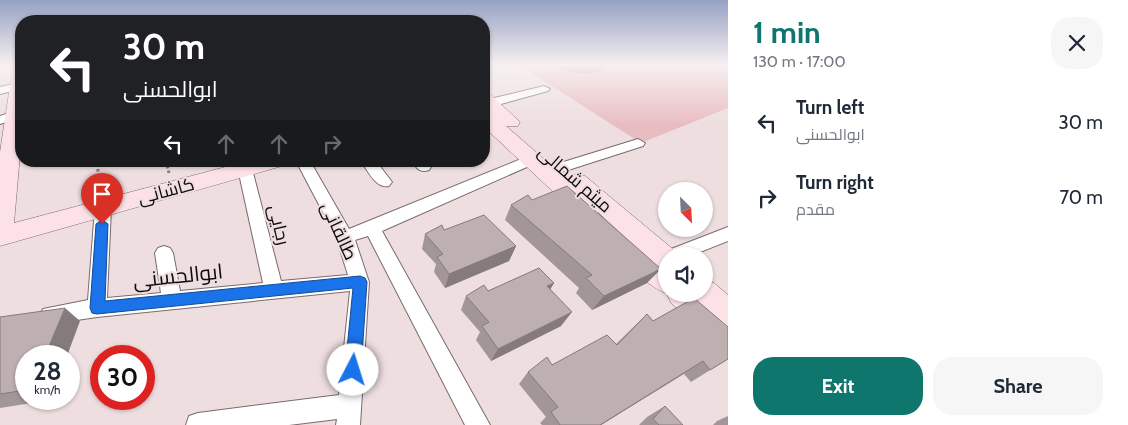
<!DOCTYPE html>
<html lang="en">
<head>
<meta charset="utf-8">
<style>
	:root { --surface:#fff; --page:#f6f6f7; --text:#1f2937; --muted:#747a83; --accent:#0f766e }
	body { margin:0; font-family:Cabin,Cairo,sans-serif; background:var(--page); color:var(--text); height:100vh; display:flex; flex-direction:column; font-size:19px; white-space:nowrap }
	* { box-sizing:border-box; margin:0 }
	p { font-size:16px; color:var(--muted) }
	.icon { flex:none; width:28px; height:28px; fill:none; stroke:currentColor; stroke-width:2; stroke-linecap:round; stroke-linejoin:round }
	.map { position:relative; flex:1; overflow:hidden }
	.details { display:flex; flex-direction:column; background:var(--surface); width:400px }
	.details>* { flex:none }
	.hud { position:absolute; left:15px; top:15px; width:475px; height:152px; border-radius:20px; box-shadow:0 1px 4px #0004; background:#202124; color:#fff; overflow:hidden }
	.needle { width:32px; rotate:156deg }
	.fabs { position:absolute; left:658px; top:182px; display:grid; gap:10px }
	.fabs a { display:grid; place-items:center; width:55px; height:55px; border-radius:50%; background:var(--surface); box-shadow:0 1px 4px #0004; font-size:25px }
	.speed { position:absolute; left:15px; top:345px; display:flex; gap:10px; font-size:25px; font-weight:700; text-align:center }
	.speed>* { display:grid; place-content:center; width:65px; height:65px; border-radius:50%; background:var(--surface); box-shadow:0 1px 4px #0004; line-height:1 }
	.speed small { font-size:12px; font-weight:400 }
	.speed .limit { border:8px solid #d22; background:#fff; color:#111 }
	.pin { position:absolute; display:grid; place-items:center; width:42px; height:42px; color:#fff; margin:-51px -21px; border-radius:50% 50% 50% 0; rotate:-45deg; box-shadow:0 0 5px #0007 }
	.pin .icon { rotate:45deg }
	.me { position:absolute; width:55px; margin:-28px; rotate:5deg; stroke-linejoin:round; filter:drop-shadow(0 0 4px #0008) }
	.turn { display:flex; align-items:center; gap:18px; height:105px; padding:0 25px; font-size:22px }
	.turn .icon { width:65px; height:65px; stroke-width:2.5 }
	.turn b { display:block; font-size:35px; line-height:42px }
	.lanes { display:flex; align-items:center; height:48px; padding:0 25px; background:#0003; justify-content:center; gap:25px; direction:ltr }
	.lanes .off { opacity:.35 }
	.round { display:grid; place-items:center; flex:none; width:52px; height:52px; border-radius:20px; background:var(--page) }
	.summary { display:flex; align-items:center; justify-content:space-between; height:85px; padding:0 25px }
	h1 { font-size:30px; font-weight:700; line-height:38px; color:var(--accent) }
	.action { display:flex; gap:10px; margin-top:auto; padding:10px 25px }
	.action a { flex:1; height:58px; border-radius:20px; background:var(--accent); color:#fff; font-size:20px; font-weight:700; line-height:58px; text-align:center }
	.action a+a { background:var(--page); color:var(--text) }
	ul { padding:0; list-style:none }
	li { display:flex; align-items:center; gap:15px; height:75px; padding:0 25px }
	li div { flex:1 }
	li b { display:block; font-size:19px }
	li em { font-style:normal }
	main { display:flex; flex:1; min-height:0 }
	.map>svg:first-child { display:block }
	.green { fill:#e8bdc2 }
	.water { fill:#bc848c }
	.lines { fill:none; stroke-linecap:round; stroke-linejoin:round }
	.street-casing { stroke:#796b6d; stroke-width:2 }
	.secondary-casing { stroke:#796b6d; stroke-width:1 }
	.path { stroke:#857a7b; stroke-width:3; stroke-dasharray:2.5 2.5; stroke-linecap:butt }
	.street { fill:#fff; fill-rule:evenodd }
	.secondary { fill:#fce2e6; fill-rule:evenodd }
	.wall { fill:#a39698 }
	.shaded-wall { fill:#857a7c }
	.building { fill:#beafb1; stroke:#857a7c }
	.route { fill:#1a73e8; stroke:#114b97 }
	.labels { text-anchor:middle; stroke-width:4; stroke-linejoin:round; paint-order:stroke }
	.street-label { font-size:18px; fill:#0f0a0a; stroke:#eedee0 }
	.near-street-label { font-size:21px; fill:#0f0a0a; stroke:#eedee0 }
</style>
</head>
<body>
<main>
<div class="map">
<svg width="728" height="425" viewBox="0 0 728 425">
	<rect width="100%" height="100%" fill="#eedee0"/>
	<path class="green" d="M519 65H728V108L641 143Z"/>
	<path class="water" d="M551 65H609C597 80 565 72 551 65Z"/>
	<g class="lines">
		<defs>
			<g id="street">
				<path d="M18 83H21V89L0 94V87Z"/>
				<path d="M544 86 550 89 548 91 490 107 484 103 486 100Z"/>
				<path d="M15 111 19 112 21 115 19 118 0 124V116Z"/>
				<path d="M638 139 645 143 643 146 562 172 557 170 555 167 557 164Z"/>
				<path d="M531 155 536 157 538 160 536 163 382 231 490 425H465L368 236 355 240 369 282 360 425H336L337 419 289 425H186L189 416 198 413 339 395 350 291 97 317 50 324 43 321 40 315 43 309 88 300 95 208 97 204 103 202 109 204 111 208 107 298 161 293 155 253 158 248 164 246 170 248 173 253 180 291 263 283 238 169 240 166H250L252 169 281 281 348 275 336 237 296 161H310L349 229Z"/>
				<path d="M361 161H376L392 182 389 186C376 189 368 171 361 161Z"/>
				<path d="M412 161H427L431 167 429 170C420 173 417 169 412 161Z"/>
				<path d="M728 227V241L690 256H666V261L663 256 666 251Z"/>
			</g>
			<g id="secondary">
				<path d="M21 69V143L14 223 248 161H285L282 166 0 246V152L12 73 14 70Z"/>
				<path d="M484 93 490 94 520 122 518 126H506L567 179 569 176 577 174 585 176 674 250 677 256H666V293C650 288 629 267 621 252L625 245 631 243 598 212 595 216 587 219 579 216 484 127V112L490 113 484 107Z"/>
				<path d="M704 280 714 283 728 295V350L717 346 671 303 667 294H704Z"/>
			</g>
		</defs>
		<use href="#street" class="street-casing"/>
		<use href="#secondary" class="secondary-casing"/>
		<g class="path">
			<path d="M166 161 169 173"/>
			<path d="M97 164 101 192"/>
		</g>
		<use href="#street" class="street"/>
		<use href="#secondary" class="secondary"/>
	</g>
	<g class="wall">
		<path d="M532 200 647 283 592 310 576 293 579 288 505 220 511 205Z"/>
		<path d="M444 230 516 246 509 261 445 288 434 272 436 264 422 249 425 234Z"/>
		<path d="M554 283 550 290 561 326 491 361 476 340 480 332 461 310 466 296 488 291Z"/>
		<path d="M647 314 653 321 728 359 691 382 684 374 601 425H542L540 423 546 417 519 384 528 372 616 344Z"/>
		<path d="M0 317 80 321 26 356V399H51V400L0 408Z"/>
		<path d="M665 406 683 425H639L647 417Z"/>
		<path d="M728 416V425H713L717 421Z"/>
	</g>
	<g class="shaded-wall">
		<path d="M516 246 509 261 445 288 449 274Z"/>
		<path d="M661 269 647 283 592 310 604 296Z"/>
		<path d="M554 283 545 297 547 286Z"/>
		<path d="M65 308 80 321 67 356H45Z"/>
		<path d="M572 312 561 326 491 361 498 349Z"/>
		<path d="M703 361 601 425H600Z"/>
	</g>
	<g class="building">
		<path d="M567 186 661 269 604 296 586 278 592 275 511 205 528 195 532 200Z"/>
		<path d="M484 215 516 246 449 274 437 257 443 254 425 234 442 225 444 230Z"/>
		<path d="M539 268 554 283 547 286 572 312 498 349 482 326 489 322 466 296 484 285 488 291Z"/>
		<path d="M694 298 728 327V359L710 370 703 361 600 425H560L551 412 558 407 528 372 547 357 552 365 607 335 617 345 647 314 653 321Z"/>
		<path d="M65 308 45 356H26V390L0 394V317Z"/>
		<path d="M665 406 683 425H659L653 419Z"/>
	</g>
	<linearGradient id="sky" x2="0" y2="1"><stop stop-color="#96a1c3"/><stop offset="0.52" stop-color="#f7f0f1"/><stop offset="1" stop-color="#f7f0f1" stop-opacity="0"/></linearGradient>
	<rect width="728" height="125" fill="url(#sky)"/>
	<path class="route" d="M102 220 108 224 105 301 360 276 365 278 367 282 361 370 358 375 353 378 348 375 345 370 353 288 97 314 92 313 90 308 96 224Z"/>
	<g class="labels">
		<g class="street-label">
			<text transform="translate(575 179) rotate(41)" y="6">میثم شمالی</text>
			<text transform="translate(166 191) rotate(-15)" y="6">کاشانی</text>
			<text transform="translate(279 225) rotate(77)" y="6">رجایی</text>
			<text transform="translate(339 231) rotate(65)" y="6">طالقانی</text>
		</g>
		<g class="near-street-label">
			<text transform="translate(178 276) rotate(-6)" y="7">ابوالحسنی</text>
		</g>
	</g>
</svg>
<div class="fabs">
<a><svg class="needle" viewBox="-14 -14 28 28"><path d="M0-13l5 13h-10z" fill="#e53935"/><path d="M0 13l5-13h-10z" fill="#747a83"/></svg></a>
<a><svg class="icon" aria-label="sound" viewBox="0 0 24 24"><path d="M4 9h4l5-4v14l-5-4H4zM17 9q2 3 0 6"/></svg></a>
</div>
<div class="speed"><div>28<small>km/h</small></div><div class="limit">30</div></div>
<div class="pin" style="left:102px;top:224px;background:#d93025"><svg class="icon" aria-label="arrive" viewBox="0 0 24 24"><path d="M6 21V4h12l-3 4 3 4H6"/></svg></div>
<svg class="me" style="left:353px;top:370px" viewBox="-20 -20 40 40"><circle r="19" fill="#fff"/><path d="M0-13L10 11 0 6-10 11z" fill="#1a73e8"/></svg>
<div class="hud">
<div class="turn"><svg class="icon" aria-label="left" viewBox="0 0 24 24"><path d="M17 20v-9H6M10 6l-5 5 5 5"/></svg><div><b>30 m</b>ابوالحسنی</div></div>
<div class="lanes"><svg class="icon" aria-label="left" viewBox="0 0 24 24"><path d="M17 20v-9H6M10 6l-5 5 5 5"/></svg><svg class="icon off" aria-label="ahead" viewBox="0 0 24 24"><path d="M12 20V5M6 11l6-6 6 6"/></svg><svg class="icon off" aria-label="ahead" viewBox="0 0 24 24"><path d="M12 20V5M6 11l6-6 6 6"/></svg><svg class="icon off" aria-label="right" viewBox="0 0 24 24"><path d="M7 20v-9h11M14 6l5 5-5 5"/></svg></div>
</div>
</div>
<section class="details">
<div class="summary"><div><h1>1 min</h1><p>130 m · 17:00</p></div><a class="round"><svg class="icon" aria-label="close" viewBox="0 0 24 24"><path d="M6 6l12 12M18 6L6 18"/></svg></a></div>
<ul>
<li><svg class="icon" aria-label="left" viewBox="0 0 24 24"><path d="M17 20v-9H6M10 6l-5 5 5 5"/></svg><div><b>Turn left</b><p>ابوالحسنی</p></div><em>30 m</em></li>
<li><svg class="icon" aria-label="right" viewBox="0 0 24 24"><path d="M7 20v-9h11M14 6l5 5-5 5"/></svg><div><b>Turn right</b><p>مقدم</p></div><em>70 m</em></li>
</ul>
<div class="action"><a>Exit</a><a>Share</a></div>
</section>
</main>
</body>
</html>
